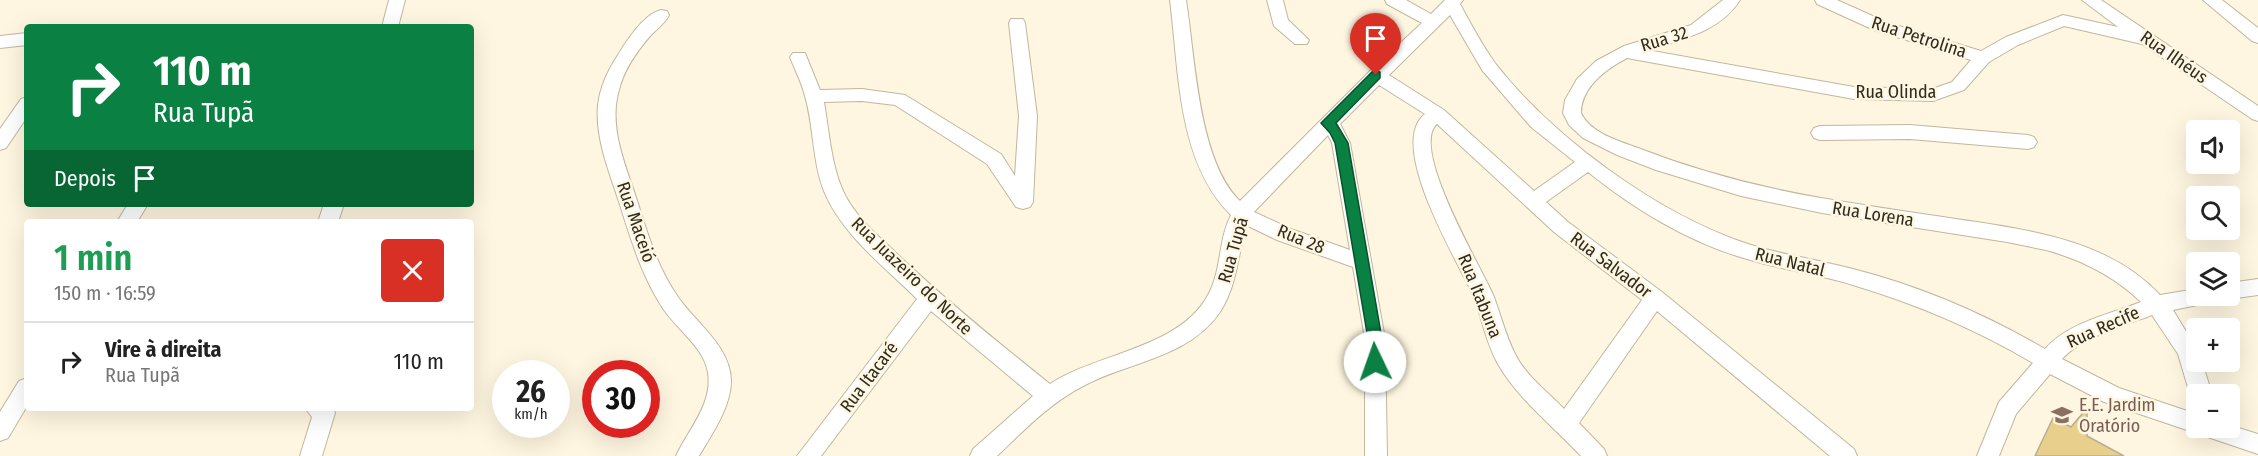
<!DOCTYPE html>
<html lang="pt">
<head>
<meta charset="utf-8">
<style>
	:root { --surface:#fff; --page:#f2f2f2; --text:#222; --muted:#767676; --line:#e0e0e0 }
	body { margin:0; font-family:"Fira Sans Condensed",sans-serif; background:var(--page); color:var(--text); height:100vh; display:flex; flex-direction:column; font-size:22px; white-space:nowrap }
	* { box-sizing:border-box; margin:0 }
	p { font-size:20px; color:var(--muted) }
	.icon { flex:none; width:33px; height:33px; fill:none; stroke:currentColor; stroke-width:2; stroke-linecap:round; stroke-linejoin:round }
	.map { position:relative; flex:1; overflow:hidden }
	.panel { position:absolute; left:24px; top:219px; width:450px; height:192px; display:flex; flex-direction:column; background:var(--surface); border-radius:6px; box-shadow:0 6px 24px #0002 }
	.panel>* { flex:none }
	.banner { position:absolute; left:24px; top:24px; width:450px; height:183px; border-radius:6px; box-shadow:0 6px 24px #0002; background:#0b8043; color:#fff; overflow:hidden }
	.fabs { position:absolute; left:2186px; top:120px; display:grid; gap:12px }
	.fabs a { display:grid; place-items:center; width:54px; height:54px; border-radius:6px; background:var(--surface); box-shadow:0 6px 24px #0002; font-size:30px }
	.speed { position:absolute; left:492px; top:360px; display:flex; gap:12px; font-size:30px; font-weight:700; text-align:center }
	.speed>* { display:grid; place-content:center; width:78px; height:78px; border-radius:50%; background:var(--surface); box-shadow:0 6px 24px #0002; line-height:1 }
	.speed small { font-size:15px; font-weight:400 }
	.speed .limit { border:9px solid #d22; background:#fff; color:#111 }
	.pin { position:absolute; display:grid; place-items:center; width:51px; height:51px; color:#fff; margin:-62px -26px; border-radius:50% 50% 50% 0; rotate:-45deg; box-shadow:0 0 6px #0007 }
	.pin .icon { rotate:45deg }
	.me { position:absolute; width:66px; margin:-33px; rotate:357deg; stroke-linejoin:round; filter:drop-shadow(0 0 4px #0008) }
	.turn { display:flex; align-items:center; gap:21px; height:126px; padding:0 30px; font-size:27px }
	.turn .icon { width:78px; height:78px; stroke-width:2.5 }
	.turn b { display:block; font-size:42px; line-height:51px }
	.then { display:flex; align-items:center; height:57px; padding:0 30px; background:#0003; gap:12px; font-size:22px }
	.round { display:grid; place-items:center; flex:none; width:63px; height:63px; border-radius:6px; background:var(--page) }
	.headline { display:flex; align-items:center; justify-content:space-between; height:102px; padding:0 30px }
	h1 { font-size:36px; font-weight:600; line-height:45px; color:#1e9e55 }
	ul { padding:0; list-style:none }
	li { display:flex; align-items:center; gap:18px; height:78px; padding:0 30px; border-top:2px solid var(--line) }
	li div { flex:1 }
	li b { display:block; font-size:22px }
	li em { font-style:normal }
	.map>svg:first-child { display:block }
	.building { fill:#e8d08c; stroke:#b7ae94; stroke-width:1.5 }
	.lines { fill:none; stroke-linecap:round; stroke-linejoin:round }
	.street-casing { stroke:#c1b79d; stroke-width:2 }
	.street { fill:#fff; fill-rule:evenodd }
	.route { fill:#0b8043; stroke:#07532c; stroke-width:1.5 }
	.labels { text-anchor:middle; stroke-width:5; stroke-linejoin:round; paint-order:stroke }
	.street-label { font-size:18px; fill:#2e2b20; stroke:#fef6e0 }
	.education-label { font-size:18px; fill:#785e54; stroke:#fef6e0; text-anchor:start }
</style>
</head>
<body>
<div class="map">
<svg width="2258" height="456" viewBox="0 0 2258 456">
	<rect width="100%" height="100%" fill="#fef6e0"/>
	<path class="building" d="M2087 408V436L2124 456H2035L2053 418 2071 427Z"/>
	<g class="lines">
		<defs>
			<g id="street">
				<path d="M389 0H405L398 27H382Z"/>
				<path d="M1170 0H1186C1195 56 1198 161 1240 201L1370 71 1422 23 1387 4 1385 0H1406L1431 14 1445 0H1463L1460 4C1471 24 1482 45 1495 63 1553 138 1660 216 1751 245 1784 255 1819 260 1853 269 1920 286 1985 314 2045 349 2067 323 2110 314 2141 302 2114 276 2082 260 2046 250L2007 242 1822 213 1741 196 1656 170 1617 155 1583 138 1569 125 1563 113 1565 100 1577 79 1596 61 1624 46 1691 25 1723 0H1740C1719 33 1681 39 1647 50L1854 87 1932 89 1952 82 1971 60 1874 30 1817 4 1815 0H1837L1886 22 1981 51 2006 37 2063 15 2118 27 2082 0H2101L2258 106V121L2252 119 2142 44 2064 26 2018 45 1989 62 1964 90 1933 101 1854 99 1627 58C1606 69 1581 87 1581 113 1590 133 1619 141 1638 148 1697 171 1758 187 1821 198 1862 205 1902 211 1943 217 2019 229 2105 236 2160 295L2196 289V296H2215L2212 302 2173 310 2196 348V362H2202L2212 394H2196V401L2190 394 2178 354 2152 315C2126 325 2080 338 2062 359L2119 388 2196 414V428H2229V425L2258 434V454L2104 402 2050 374 2016 414 1999 456H1977L1999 402 2033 363C1976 329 1916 304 1853 285 1818 274 1782 270 1747 259 1690 243 1634 209 1588 172L1546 202 1568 222 1662 292 1854 449 1857 456H1830L1657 311 1579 423 1604 449 1607 456H1581C1555 428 1517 398 1498 364 1486 343 1482 318 1473 295 1457 260 1386 144 1425 114L1379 85 1340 124 1350 143 1385 339 1387 456H1365V339L1353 267 1277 240 1246 225C1238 255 1237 286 1220 312 1190 357 1129 362 1085 385 1051 402 1024 430 997 456H970L973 449 1033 396 931 311 821 456H797L917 299C885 267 841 234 824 191 812 160 814 127 805 96 802 83 795 70 790 57L793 53H805L820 90 862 89 905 95 1001 154 1015 176 1019 116 1009 23 1011 19H1023L1025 23 1037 116 1033 202 1030 207 1023 209 1016 207 987 164 895 105 862 101 824 102C829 131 831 164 843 191 854 215 875 233 893 250 943 298 996 341 1050 384 1097 353 1180 348 1208 295 1222 270 1218 240 1231 215 1177 162 1179 70 1170 0ZM1450 15 1482 70 1531 127 1575 162 1534 191 1444 110 1389 75ZM1437 124 1554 232 1642 300 1564 409C1548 392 1525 375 1515 354 1506 336 1501 316 1494 297 1482 268 1409 148 1437 124ZM1328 135 1332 143 1350 250 1291 229 1254 212Z"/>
				<path d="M1267 0H1283L1288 20 1309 40 1307 44H1295L1274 26Z"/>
				<path d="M2203 0H2222L2258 28V43L2252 41Z"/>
				<path d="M661 10 667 11 669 15C665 23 657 29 651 35 637 51 624 69 619 90 607 130 629 172 640 210 650 241 659 270 678 297 696 323 731 347 731 381 731 407 712 434 699 456H676C688 430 713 404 708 373 705 349 678 330 664 310 641 275 632 242 619 202 609 171 595 138 598 105 600 87 608 70 618 55 627 40 644 14 661 10Z"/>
				<path d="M27 33V45L0 48V36Z"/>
				<path d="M27 97V117L6 148 0 150V129L21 99Z"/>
				<path d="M1910 125 2028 135 2034 137 2037 142 2034 147 2028 149 1910 139 1820 140 1814 138 1811 133 1814 128 1820 126Z"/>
				<path d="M128 204H148L137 222H117Z"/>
				<path d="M324 204H344L338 222H318Z"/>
				<path d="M2258 279V295L2229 299 2221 296H2229V283Z"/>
				<path d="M27 378V406L8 438 0 441V412L19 381Z"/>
				<path d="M305 408H333L335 413 322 456H300L312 417Z"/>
			</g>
		</defs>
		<use href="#street" class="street-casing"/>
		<use href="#street" class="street"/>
	</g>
	<path class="route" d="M1376 71 1380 72V78L1336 123 1348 143 1382 339 1383 362 1380 367 1375 368 1370 367 1368 362V339L1335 143 1330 133 1321 123 1372 72Z"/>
	<defs>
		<symbol id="school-bare" viewBox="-9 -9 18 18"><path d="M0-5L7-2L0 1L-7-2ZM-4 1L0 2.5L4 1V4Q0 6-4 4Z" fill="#8d6e63" stroke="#fef6e0" stroke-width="2.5" paint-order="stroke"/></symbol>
	</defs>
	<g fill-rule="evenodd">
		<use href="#school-bare" x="2047" y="400" width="30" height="30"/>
	</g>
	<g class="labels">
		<g class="street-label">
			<text transform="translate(1919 37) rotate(18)" y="6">Rua Petrolina</text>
			<text transform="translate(1664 39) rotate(-17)" y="6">Rua 32</text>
			<text transform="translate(2174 57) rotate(35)" y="6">Rua Ilhéus</text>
			<text x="1896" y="98">Rua Olinda</text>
			<text transform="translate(1873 214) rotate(9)" y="6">Rua Lorena</text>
			<text transform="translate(636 222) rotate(71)" y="6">Rua Maceió</text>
			<text transform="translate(1301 239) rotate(22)" y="6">Rua 28</text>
			<text transform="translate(1233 250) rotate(-74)" y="6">Rua Tupã</text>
			<text transform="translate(1790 262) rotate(14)" y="6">Rua Natal</text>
			<text transform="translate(1611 265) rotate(37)" y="6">Rua Salvador</text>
			<text transform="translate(912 276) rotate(44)" y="6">Rua Juazeiro do Norte</text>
			<text transform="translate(1480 296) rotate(68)" y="6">Rua Itabuna</text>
			<text transform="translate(2103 327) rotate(-24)" y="6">Rua Recife</text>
			<text transform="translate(869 377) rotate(-53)" y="6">Rua Itacaré</text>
		</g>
		<g class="education-label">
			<text x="2079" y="411">E.E. Jardim<tspan x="2079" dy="21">Oratório</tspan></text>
		</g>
	</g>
</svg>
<div class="fabs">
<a><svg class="icon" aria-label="sound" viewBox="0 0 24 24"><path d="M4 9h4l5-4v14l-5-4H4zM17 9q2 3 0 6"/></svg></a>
<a><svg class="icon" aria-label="search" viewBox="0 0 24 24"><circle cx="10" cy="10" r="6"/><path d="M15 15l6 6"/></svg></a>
<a><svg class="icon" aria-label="layers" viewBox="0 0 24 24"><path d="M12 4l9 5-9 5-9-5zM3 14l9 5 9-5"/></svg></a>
<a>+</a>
<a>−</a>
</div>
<div class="speed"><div>26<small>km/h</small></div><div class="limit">30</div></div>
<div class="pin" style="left:1376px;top:75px;background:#d93025"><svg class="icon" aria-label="arrive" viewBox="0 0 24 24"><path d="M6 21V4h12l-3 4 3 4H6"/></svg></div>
<svg class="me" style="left:1375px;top:362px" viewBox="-20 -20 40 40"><circle r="19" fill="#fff"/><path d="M0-13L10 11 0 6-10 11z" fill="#0b8043"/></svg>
<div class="banner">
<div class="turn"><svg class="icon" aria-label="right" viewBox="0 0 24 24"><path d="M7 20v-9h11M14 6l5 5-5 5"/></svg><div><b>110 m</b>Rua Tupã</div></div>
<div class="then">Depois<svg class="icon" aria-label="arrive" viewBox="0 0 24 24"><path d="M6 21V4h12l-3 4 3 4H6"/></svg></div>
</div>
<section class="panel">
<div class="headline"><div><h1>1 min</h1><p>150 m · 16:59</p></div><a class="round" style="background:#d93025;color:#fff"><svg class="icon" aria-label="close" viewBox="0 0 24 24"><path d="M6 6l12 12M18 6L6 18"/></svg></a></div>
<ul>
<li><svg class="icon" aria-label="right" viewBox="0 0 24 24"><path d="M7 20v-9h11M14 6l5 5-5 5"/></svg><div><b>Vire à direita</b><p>Rua Tupã</p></div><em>110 m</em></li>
</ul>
</section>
</div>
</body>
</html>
